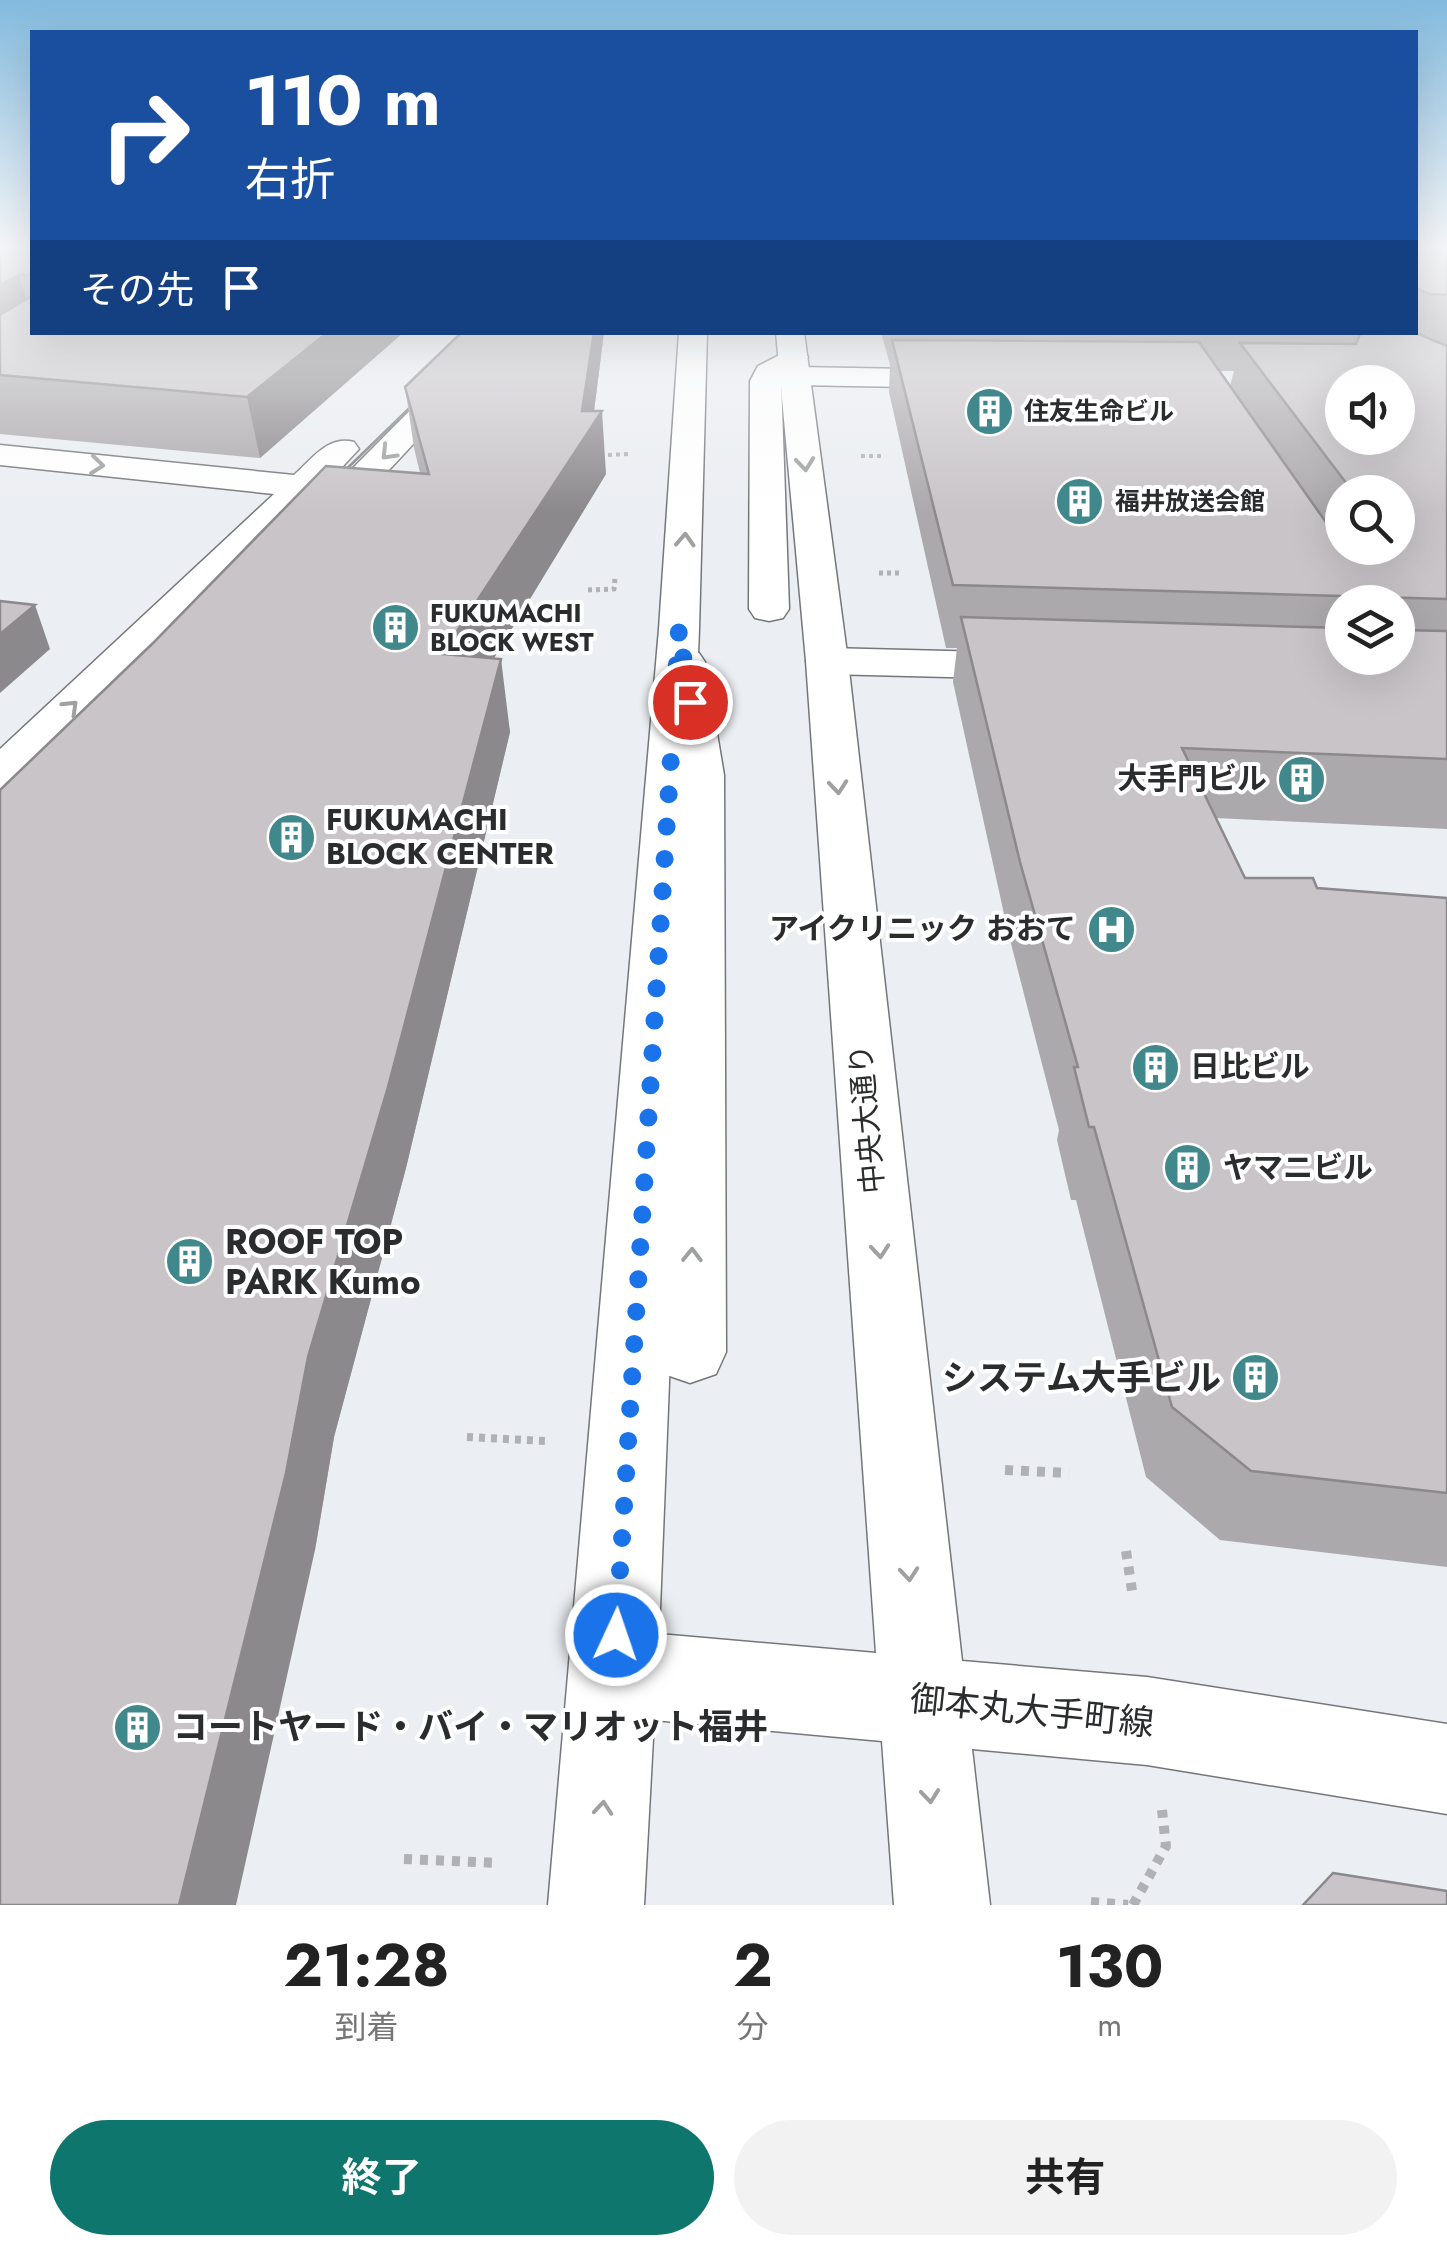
<!DOCTYPE html>
<html lang="ja">
<head>
<meta charset="utf-8">
<style>
	:root { --surface:#fff; --page:#f2f2f2; --text:#222; --muted:#767676; --accent:#0f766e }
	body { margin:0; font-family:Jost,"Noto Sans JP",sans-serif; background:var(--page); color:var(--text); height:100vh; display:flex; flex-direction:column; font-size:38px; white-space:nowrap }
	* { box-sizing:border-box; margin:0 }
	p { font-size:32px; color:var(--muted) }
	.icon { flex:none; width:55px; height:55px; fill:none; stroke:currentColor; stroke-width:2; stroke-linecap:round; stroke-linejoin:round }
	.map { position:relative; height:1905px; overflow:hidden }
	.panel { display:flex; flex-direction:column; background:var(--surface); flex:1 }
	.panel>* { flex:none }
	.hud { position:absolute; left:30px; top:30px; width:1388px; height:305px; border-radius:0px; box-shadow:0 10px 40px #0002; background:#1a4fa0; color:#fff; overflow:hidden }
	.tools { position:absolute; left:1325px; top:365px; display:grid; gap:20px }
	.tools a { display:grid; place-items:center; width:90px; height:90px; border-radius:50%; background:var(--surface); box-shadow:0 10px 40px #0002; font-size:50px }
	.pin { position:absolute; display:grid; place-items:center; width:85px; height:85px; color:#fff; margin:-42px; border:5px solid #fff; border-radius:50%; box-shadow:0 2px 10px #0007 }
	.me { position:absolute; width:110px; margin:-55px; rotate:3deg; stroke-linejoin:round; filter:drop-shadow(0 0 8px #0008) }
	.turn { display:flex; align-items:center; gap:35px; height:210px; padding:0 50px; font-size:45px }
	.turn .icon { width:130px; height:130px; stroke-width:2.5 }
	.turn b { display:block; font-size:70px; line-height:85px }
	.then { display:flex; align-items:center; height:95px; padding:0 50px; background:#0003; gap:20px; font-size:38px }
	.eta { display:flex; justify-content:space-evenly; align-items:center; height:170px; text-align:center }
	.eta b { font-size:60px; font-weight:700; line-height:70px }
	.primary-button { display:flex; gap:20px; margin-top:auto; padding:20px 50px }
	.primary-button a { flex:1; height:115px; border-radius:60px; background:var(--accent); color:#fff; font-size:40px; font-weight:700; line-height:115px; text-align:center }
	.primary-button a+a { background:var(--page); color:var(--text) }
	.map>svg:first-child { display:block }
	.lines { fill:none; stroke-linecap:round; stroke-linejoin:round }
	.minor-casing { stroke:#74767a; stroke-width:3 }
	.major-casing { stroke:#74767a; stroke-width:3 }
	.path-far3 { stroke:#afb1b4; stroke-width:4; stroke-dasharray:4 4; stroke-linecap:butt }
	.path-far2 { stroke:#afb1b4; stroke-width:5; stroke-dasharray:4 4; stroke-linecap:butt }
	.path-far1 { stroke:#afb1b4; stroke-width:8; stroke-dasharray:6 6; stroke-linecap:butt }
	.path { stroke:#afb1b4; stroke-width:10; stroke-dasharray:8 8; stroke-linecap:butt }
	.minor { fill:#fff; fill-rule:evenodd }
	.major { fill:#fff; fill-rule:evenodd }
	.tram { stroke:#7e8183; stroke-width:2.5 }
	.wall { fill:#aca9ac; fill-rule:evenodd }
	.shaded-wall { fill:#8c898c }
	.building { fill:#c8c4c8; stroke:#8c898c; stroke-width:2.5; fill-rule:evenodd }
	.oneway { stroke:#9fa0a0 }
	.route { stroke:#1a73e8; stroke-width:18; stroke-dasharray:0 32.4 }
	.labels { text-anchor:middle; stroke-width:8; stroke-linejoin:round; paint-order:stroke }
	.far-poi-label { font-size:25px; font-weight:bold; fill:#2a2c2d; stroke:#fff; text-anchor:start }
	.poi-label { font-size:30px; font-weight:bold; fill:#2a2c2d; stroke:#fff; text-anchor:start }
	.street-label { font-size:30px; fill:#2a2c2d; stroke:#fff }
	.near-poi-label { font-size:35px; font-weight:bold; fill:#2a2c2d; stroke:#fff; text-anchor:start }
	.near-street-label { font-size:35px; fill:#2a2c2d; stroke:#fff }
</style>
</head>
<body>
<div class="map">
<svg width="1447" height="1905" viewBox="0 0 1447 1905">
	<rect width="100%" height="100%" fill="#ebeef2"/>
	<g class="lines">
		<defs>
			<g id="minor">
				<path d="M488 332H518L331 532 318 535 305 532 300 524 322 499 311 498 17 785 0 789V749L274 494 0 465V445L294 475C312 459 328 435 354 442L359 449 330 480 338 483Z"/>
				<path d="M793 348 803 351 808 357 797 367 965 370 976 373 980 379 976 385 965 388 795 385 781 378 789 609 783 618 769 621 755 618 749 609 750 381 758 366Z"/>
				<path d="M827 648 1029 653 1044 657 1050 666 1044 675 1029 679 827 674 812 670 806 661 812 652Z"/>
				<path d="M684 649 699 653 705 662 724 775 726 1352 716 1374 690 1383 664 1374 654 1352 676 775 663 662 669 653Z"/>
			</g>
			<path id="major" d="M679 332H707L699 629 659 1634 876 1653 806 661 776 332H804L848 661 962 1661 1147 1677 1447 1724V1814L1147 1765 972 1749 990 1905H894L882 1741 654 1720 644 1905H548L659 629Z"/>
		</defs>
		<use href="#minor" class="minor-casing"/>
		<use href="#major" class="major-casing"/>
		<g class="path-far3">
			<path d="M608 455 628 454"/>
			<path d="M861 456H881"/>
			<path d="M879 573H901"/>
		</g>
		<g class="path-far2">
			<path d="M879 573H901"/>
			<path d="M588 590 614 589 615 578"/>
		</g>
		<path class="path-far1" d="M467 1437 545 1441"/>
		<g class="path">
			<path d="M1005 1470 1069 1473"/>
			<path d="M1126 1551 1133 1597"/>
			<path d="M404 1859 499 1863"/>
			<path d="M1091 1902 1128 1905"/>
			<path d="M1133 1905 1166 1846 1162 1810"/>
		</g>
		<use href="#minor" class="minor"/>
		<use href="#major" class="major"/>
		<path class="tram" d="M329 486 426 392"/>
	</g>
	<g class="wall">
		<path d="M0 246H32V332H404L260 458 0 434Z"/>
		<path d="M1415 246H1447V829L1216 818 1245 878 1317 888 1447 898V1567L1220 1540 1146 1477 1076 1200H1071L1057 1140 1059 1130 1008 932 953 682 957 648H946L889 392 890 365 881 332H1415ZM1219 371H1234L1230 386ZM1342 492H1398V548H1342ZM1342 602H1398V658H1342Z"/>
		<path d="M462 332H604L594 411 606 474 494 658 510 732 406 1168 334 1437 315 1550 420 473 414 448 405 387Z"/>
	</g>
	<g class="shaded-wall">
		<path d="M19 275 32 320 0 350V285Z"/>
		<path d="M328 332H404L260 458 247 397Z"/>
		<path d="M594 332H604L592 427 602 411 606 474 452 727 442 654 582 411Z"/>
		<path d="M35 605 50 649 0 693V634Z"/>
		<path d="M501 659 510 732 406 1168 334 1437 315 1550 236 1905H179L308 1357Z"/>
	</g>
	<g class="building">
		<path d="M0 246H32V275H19L0 285Z"/>
		<path d="M1415 246H1447V295L1429 294 1415 288Z"/>
		<path d="M32 296V332H328L247 397 0 375V315Z"/>
		<path d="M462 332H594L582 411H602L442 654 501 659 388 1087 308 1357 286 1473 179 1905H0V790L152 644 326 466 429 474 405 387Z"/>
		<path d="M1367 332H1414L1447 346V599L953 585 892 340 1199 342 1342 545V548L1360 555 1363 548H1398V492H1353L1240 343 1356 344 1360 334ZM1342 382H1398V438H1342Z"/>
		<path d="M0 601 35 605 0 634Z"/>
		<path d="M961 617 1342 628V658H1398V630L1447 631V759L1182 748 1245 878H1313L1317 888 1447 898V1493L1251 1471 1172 1407 1094 1127H1089L1074 1067H1078L1020 862Z"/>
		<path d="M1333 1873 1447 1891V1905H1303Z"/>
	</g>
	<defs><path id="oneway-chevron" d="M-2-3.5L2.5 0L-2 3.5" fill="none" stroke-width="1.6" stroke-linecap="round" stroke-linejoin="round" transform="scale(2.5)"/></defs>
	<g class="oneway">
		<use href="#oneway-chevron" transform="translate(388 453) rotate(134)"/>
		<use href="#oneway-chevron" transform="translate(805 464) rotate(84)"/>
		<use href="#oneway-chevron" transform="translate(97 465) rotate(6)"/>
		<use href="#oneway-chevron" transform="translate(685 540) rotate(-87)"/>
		<use href="#oneway-chevron" transform="translate(71 707) rotate(-44)"/>
		<use href="#oneway-chevron" transform="translate(838 787) rotate(85)"/>
		<use href="#oneway-chevron" transform="translate(880 1251) rotate(85)"/>
		<use href="#oneway-chevron" transform="translate(692 1255) rotate(-89)"/>
		<use href="#oneway-chevron" transform="translate(909 1574) rotate(85)"/>
		<use href="#oneway-chevron" transform="translate(930 1796) rotate(84)"/>
		<use href="#oneway-chevron" transform="translate(603 1808) rotate(-85)"/>
	</g>
	<linearGradient id="sky" x2="0" y2="1"><stop stop-color="#83bade"/><stop offset="0.48" stop-color="#f6f7f9"/><stop offset="1" stop-color="#f6f7f9" stop-opacity="0"/></linearGradient>
	<rect width="1447" height="512" fill="url(#sky)"/>
	<g class="lines">
		<path class="route" d="M616 1635 679 629 690 702"/>
	</g>
	<defs>
		<symbol id="building-disc" viewBox="-11 -11 22 22"><circle r="9.5" fill="#40888b" stroke="#fff"/><path d="M-4-6H4V6H1V3H-1V6H-4ZM-2.5-4.3h1.7v1.8h-1.7ZM.8-4.3h1.7v1.8H.8ZM-2.5-1h1.7V.8h-1.7ZM.8-1h1.7V.8H.8Z" fill="#fff"/></symbol>
		<symbol id="hospital-disc" viewBox="-11 -11 22 22"><circle r="9.5" fill="#40888b" stroke="#fff"/><path d="M-5-5h3v3.5h4V-5h3V5h-3V1.5h-4V5h-3Z" fill="#fff"/></symbol>
	</defs>
	<g fill-rule="evenodd">
		<use href="#building-disc" x="962" y="384" width="55" height="55"/>
		<use href="#building-disc" x="1052" y="474" width="55" height="55"/>
		<use href="#building-disc" x="368" y="600" width="55" height="55"/>
		<use href="#building-disc" x="1274" y="752" width="55" height="55"/>
		<use href="#building-disc" x="264" y="810" width="55" height="55"/>
		<use href="#hospital-disc" x="1084" y="902" width="55" height="55"/>
		<use href="#building-disc" x="1128" y="1040" width="55" height="55"/>
		<use href="#building-disc" x="1160" y="1140" width="55" height="55"/>
		<use href="#building-disc" x="162" y="1234" width="55" height="55"/>
		<use href="#building-disc" x="1228" y="1350" width="55" height="55"/>
		<use href="#building-disc" x="110" y="1700" width="55" height="55"/>
	</g>
	<g class="labels">
		<g class="far-poi-label">
			<text x="1024" y="420">住友生命ビル</text>
			<text x="1115" y="510">福井放送会館</text>
			<text x="430" y="622">FUKUMACHI<tspan x="430" dy="29">BLOCK WEST</tspan></text>
		</g>
		<g class="poi-label">
			<text x="1267" y="789" text-anchor="end">大手門ビル</text>
			<text x="326" y="830">FUKUMACHI<tspan x="326" dy="34">BLOCK CENTER</tspan></text>
			<text x="1076" y="939" text-anchor="end">アイクリニック おおて</text>
			<text x="1190" y="1077">日比ビル</text>
			<text x="1223" y="1178">ヤマニビル</text>
		</g>
		<g class="street-label">
			<text transform="translate(867 1119) rotate(-95)" y="10">中央大通り</text>
		</g>
		<g class="near-poi-label">
			<text x="225" y="1254">ROOF TOP<tspan x="225" dy="40">PARK Kumo</tspan></text>
			<text x="1221" y="1390" text-anchor="end">システム大手ビル</text>
			<text x="173" y="1739">コートヤード・バイ・マリオット福井</text>
		</g>
		<g class="near-street-label">
			<text transform="translate(1032 1711) rotate(6)" y="12">御本丸大手町線</text>
		</g>
	</g>
</svg>
<div class="tools">
<a><svg class="icon" aria-label="sound" viewBox="0 0 24 24"><path d="M4 9h4l5-4v14l-5-4H4zM17 9q2 3 0 6"/></svg></a>
<a><svg class="icon" aria-label="search" viewBox="0 0 24 24"><circle cx="10" cy="10" r="6"/><path d="M15 15l6 6"/></svg></a>
<a><svg class="icon" aria-label="layers" viewBox="0 0 24 24"><path d="M12 4l9 5-9 5-9-5zM3 14l9 5 9-5"/></svg></a>
</div>
<div class="pin" style="left:690px;top:702px;background:#d93025"><svg class="icon" aria-label="arrive" viewBox="0 0 24 24"><path d="M6 21V4h12l-3 4 3 4H6"/></svg></div>
<svg class="me" style="left:616px;top:1635px" viewBox="-20 -20 40 40"><circle r="17" fill="#1a73e8" stroke="#fff" stroke-width="3"/><path d="M0-11L8 9 0 5-8 9z" fill="#fff"/></svg>
<div class="hud">
<div class="turn"><svg class="icon" aria-label="right" viewBox="0 0 24 24"><path d="M7 20v-9h11M14 6l5 5-5 5"/></svg><div><b>110 m</b>右折</div></div>
<div class="then">その先<svg class="icon" aria-label="arrive" viewBox="0 0 24 24"><path d="M6 21V4h12l-3 4 3 4H6"/></svg></div>
</div>
</div>
<section class="panel">
<div class="eta">
<div><b>21:28</b><p>到着</p></div>
<div><b>2</b><p>分</p></div>
<div><b>130</b><p>m</p></div>
</div>
<div class="primary-button"><a>終了</a><a>共有</a></div>
</section>
</body>
</html>
